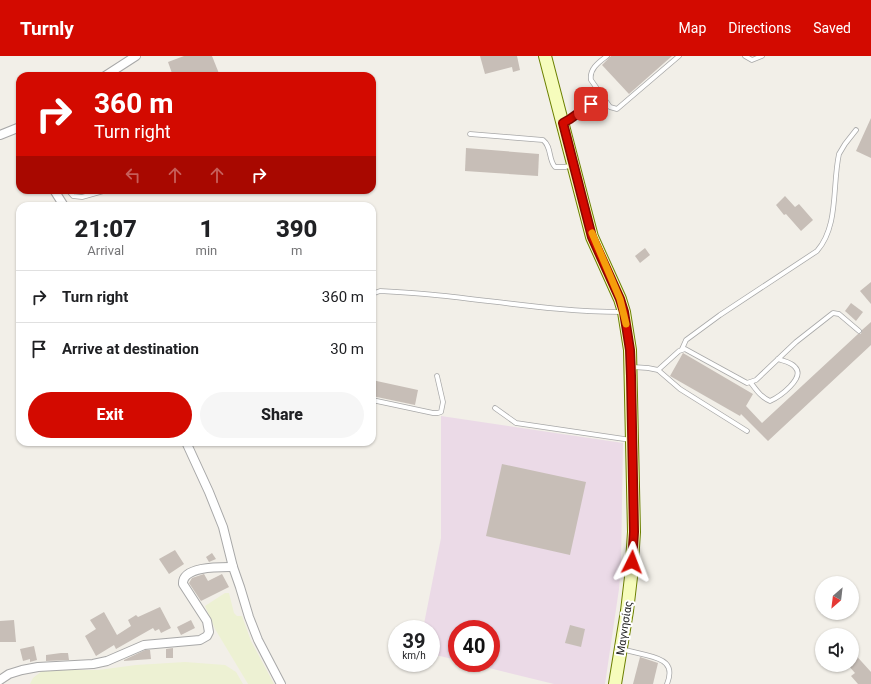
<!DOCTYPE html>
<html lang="en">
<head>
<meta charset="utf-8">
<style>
	:root { --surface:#fff; --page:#f6f6f6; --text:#202124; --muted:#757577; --line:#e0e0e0; --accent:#d30a00 }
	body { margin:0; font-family:Roboto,sans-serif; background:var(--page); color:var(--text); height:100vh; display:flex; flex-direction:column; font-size:15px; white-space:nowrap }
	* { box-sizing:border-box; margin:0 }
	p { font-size:13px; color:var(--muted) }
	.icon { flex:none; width:22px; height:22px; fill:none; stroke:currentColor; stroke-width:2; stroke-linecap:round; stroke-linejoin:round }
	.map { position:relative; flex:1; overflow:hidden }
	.sheet { position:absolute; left:16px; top:146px; width:360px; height:244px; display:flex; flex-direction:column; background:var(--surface); border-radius:12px; box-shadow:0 1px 3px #0004 }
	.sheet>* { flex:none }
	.banner { position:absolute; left:16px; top:16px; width:360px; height:122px; border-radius:12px; box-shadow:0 1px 3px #0004; background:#d30a00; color:#fff; overflow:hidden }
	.needle { width:26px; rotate:208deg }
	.buttons { position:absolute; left:815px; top:520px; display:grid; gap:8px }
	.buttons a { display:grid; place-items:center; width:44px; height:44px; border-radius:50%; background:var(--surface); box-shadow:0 1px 3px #0004; font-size:20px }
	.speed { position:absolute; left:388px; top:564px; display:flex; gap:8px; font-size:20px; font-weight:700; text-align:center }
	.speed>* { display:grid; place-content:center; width:52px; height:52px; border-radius:50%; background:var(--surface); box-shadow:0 1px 3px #0004; line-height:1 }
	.speed small { font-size:10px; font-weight:400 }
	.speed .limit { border:6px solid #d22; background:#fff; color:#111 }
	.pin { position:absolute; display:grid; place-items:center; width:34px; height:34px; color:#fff; margin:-17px; border-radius:8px; box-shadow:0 2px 6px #0006 }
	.me { position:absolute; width:44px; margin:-22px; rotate:3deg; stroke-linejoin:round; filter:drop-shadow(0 0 3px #0008) }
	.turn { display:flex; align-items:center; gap:14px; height:84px; padding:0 12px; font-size:18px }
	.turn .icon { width:52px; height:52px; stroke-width:2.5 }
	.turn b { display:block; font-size:28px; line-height:34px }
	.lanes { display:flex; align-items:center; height:38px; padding:0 12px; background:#0003; justify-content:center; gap:20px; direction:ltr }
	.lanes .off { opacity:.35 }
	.eta { display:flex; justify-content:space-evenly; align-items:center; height:68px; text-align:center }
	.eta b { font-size:24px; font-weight:800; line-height:28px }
	.button { display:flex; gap:8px; margin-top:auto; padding:8px 12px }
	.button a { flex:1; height:46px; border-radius:24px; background:var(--accent); color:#fff; font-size:16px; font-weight:800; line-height:46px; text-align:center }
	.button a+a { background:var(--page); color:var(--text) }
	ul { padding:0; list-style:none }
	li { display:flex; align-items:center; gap:12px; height:52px; padding:0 12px; border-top:1px solid var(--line) }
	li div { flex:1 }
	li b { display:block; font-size:15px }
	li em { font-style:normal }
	header { display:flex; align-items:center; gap:24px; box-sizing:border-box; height:56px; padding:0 20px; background:var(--accent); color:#fff }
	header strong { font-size:19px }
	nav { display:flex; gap:22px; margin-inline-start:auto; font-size:14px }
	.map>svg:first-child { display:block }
	.industrial { fill:#ebdae7 }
	.farmland { fill:#edf1d3 }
	.building { fill:#c7beb7 }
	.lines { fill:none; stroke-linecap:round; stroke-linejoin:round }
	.lane-casing { stroke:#a8a8a8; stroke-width:5.5 }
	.street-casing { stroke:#a8a8a8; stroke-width:10 }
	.secondary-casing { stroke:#6c8001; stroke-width:14 }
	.lane { stroke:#fff; stroke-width:4 }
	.street { stroke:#fff; stroke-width:8 }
	.secondary { stroke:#f6fcbc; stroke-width:12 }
	.route-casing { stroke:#890600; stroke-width:10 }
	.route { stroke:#d30a00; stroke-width:7 }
	.slow { stroke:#f59e0b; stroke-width:7 }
	.labels { text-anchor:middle; stroke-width:4; stroke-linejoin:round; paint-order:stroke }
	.street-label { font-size:11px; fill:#212121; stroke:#fff }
</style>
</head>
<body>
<header>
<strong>Turnly</strong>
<nav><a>Map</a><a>Directions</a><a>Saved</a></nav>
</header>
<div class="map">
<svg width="871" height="628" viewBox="0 0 871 628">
	<rect width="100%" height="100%" fill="#f2efe8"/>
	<path class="industrial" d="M441 360 623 387 621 509 619 533 605 628H554L469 607H491V573H457V604L431 598V573H423L441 482Z"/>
	<g class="farmland">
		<path d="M225 537H229L234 557 237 560H242L251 585 274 628H248L215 573 205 550Z"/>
		<path d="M185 606 225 609 236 616 243 628H30L33 622 42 615 59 614H98L136 609Z"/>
	</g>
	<g class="building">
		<path d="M184 0H212L220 20H173L168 6Z"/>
		<path d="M480 0H517L520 14 513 16 512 11 485 18Z"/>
		<path d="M611 0H672L629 38 602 9Z"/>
		<path d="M871 62V102L856 95Z"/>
		<path d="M466 92 539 98 538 120 465 115Z"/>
		<path d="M785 140 795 151 799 148 813 164 801 175 786 158 784 159 776 149Z"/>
		<path d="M645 192 650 199 640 207 635 200Z"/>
		<path d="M871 226V248L860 235Z"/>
		<path d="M851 247 863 256 856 265 845 255Z"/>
		<path d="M871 266V289L768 385 741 358 740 360 670 320 683 297 753 338 746 350 762 367 858 278H861L862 274Z"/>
		<path d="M372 324 418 334 415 349 372 340Z"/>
		<path d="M502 408 586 426 570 499 486 480Z"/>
		<path d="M175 494 184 508 169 518 159 503Z"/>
		<path d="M212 497 216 503 209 506 206 501Z"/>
		<path d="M204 518 208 525 222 518 229 531 201 545 189 527 192 522Z"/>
		<path d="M160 551 171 572 161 577 159 573 155 575 153 572 116 593 114 589 96 600 85 580 96 573 90 564 104 556 117 579 131 570 128 564 136 559 138 561Z"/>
		<path d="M14 564 16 586H0V565Z"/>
		<path d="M191 564 195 572 181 579 177 571Z"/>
		<path d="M570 569 585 573 581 591 565 587Z"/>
		<path d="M34 590 37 604 30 606V603L23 605 20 593Z"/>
		<path d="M173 592V602H166V593Z"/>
		<path d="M145 594H150L151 603 124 605V604Z"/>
		<path d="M852 595 871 616V628H858L851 620 855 617 848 609H852Z"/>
		<path d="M61 597H68L69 604 46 605V599Z"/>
		<path d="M640 601 658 607 653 628H633Z"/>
	</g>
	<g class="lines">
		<defs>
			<g id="lane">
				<path d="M607 0C599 6 589 13 591 24L610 51 617 53 679 0"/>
				<path d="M745 0 752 4 762 0"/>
				<path d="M563 67 570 63 602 40"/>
				<path d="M470 78 543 84C552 91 548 103 555 111H565L572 109"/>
				<path d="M68 134 73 140 82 141 107 134"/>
				<path d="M372 238 380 235C399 236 417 237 435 239 497 245 559 256 622 256"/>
				<path d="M682 293 686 284 720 259 817 195C839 170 832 130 839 98L845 88 856 74"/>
				<path d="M633 311 648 312 658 314 680 333 747 375"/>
				<path d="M658 314 679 295 685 293 747 327 756 324 796 286 833 257 839 258 859 275"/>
				<path d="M751 327C757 335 761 341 770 345 779 341 806 322 795 311 791 306 783 305 778 303"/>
				<path d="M372 344 433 357H438L441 356 443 346 437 320"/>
				<path d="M495 352 516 367 631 384"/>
				<path d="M621 593C629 595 638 597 646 599 663 603 675 608 667 628"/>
			</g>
			<g id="street">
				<path d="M105 20 136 0"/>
				<path d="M0 79 20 71"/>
				<path d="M54 134 64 150"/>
				<path d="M186 386 209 436 223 471 233 511 240 531 249 561 258 584 281 628"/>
				<path d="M0 624 9 618 22 614 38 611 93 608 107 605 144 589 200 584 207 580 209 576 207 565 183 528C182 510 220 511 233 511"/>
			</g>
			<path id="secondary" d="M545 0 592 181 620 243 624 256 630 294 634 476 631 521 627 555 615 628"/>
		</defs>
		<use href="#lane" class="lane-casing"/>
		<use href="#street" class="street-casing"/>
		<use href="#secondary" class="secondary-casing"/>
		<use href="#lane" class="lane"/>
		<use href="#street" class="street"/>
		<use href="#secondary" class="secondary"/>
	</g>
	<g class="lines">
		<defs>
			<path id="route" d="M591 48 570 63 563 67 592 181 620 243 624 256 630 294 631 320 634 476 632 506"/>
		</defs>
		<use href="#route" class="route-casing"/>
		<use href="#route" class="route"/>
		<path class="slow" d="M592 177 620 243 626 268"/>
	</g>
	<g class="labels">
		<g class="street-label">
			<text transform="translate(624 572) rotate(-81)" y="4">Μαγνησίας</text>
		</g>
	</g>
</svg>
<div class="buttons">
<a><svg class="needle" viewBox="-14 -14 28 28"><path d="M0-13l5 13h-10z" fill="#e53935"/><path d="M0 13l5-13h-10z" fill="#757577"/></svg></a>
<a><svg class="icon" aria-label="sound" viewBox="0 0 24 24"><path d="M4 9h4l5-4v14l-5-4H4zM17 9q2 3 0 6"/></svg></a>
</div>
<div class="speed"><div>39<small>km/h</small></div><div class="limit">40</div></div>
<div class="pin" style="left:591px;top:48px;background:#d93025"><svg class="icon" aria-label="arrive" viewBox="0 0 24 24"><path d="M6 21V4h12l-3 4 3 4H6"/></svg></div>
<svg class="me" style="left:632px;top:506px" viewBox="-20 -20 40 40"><path d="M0-17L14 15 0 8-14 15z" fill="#d30a00" stroke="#fff" stroke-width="4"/></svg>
<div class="banner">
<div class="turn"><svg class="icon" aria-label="right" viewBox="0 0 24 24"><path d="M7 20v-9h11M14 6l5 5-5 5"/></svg><div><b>360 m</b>Turn right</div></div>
<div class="lanes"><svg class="icon off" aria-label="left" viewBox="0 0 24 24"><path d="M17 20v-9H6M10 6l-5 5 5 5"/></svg><svg class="icon off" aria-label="ahead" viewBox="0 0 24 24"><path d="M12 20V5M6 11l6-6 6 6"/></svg><svg class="icon off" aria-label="ahead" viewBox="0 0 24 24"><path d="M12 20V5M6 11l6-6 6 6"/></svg><svg class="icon" aria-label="right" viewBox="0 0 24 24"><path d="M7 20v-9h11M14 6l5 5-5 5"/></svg></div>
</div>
<section class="sheet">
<div class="eta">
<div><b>21:07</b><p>Arrival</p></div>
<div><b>1</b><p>min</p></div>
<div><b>390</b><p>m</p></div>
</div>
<ul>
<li><svg class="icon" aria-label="right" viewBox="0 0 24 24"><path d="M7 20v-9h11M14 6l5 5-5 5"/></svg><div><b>Turn right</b></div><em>360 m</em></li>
<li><svg class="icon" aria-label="arrive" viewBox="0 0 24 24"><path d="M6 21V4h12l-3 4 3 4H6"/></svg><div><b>Arrive at destination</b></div><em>30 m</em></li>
</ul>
<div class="button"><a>Exit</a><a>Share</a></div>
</section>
</div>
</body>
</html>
